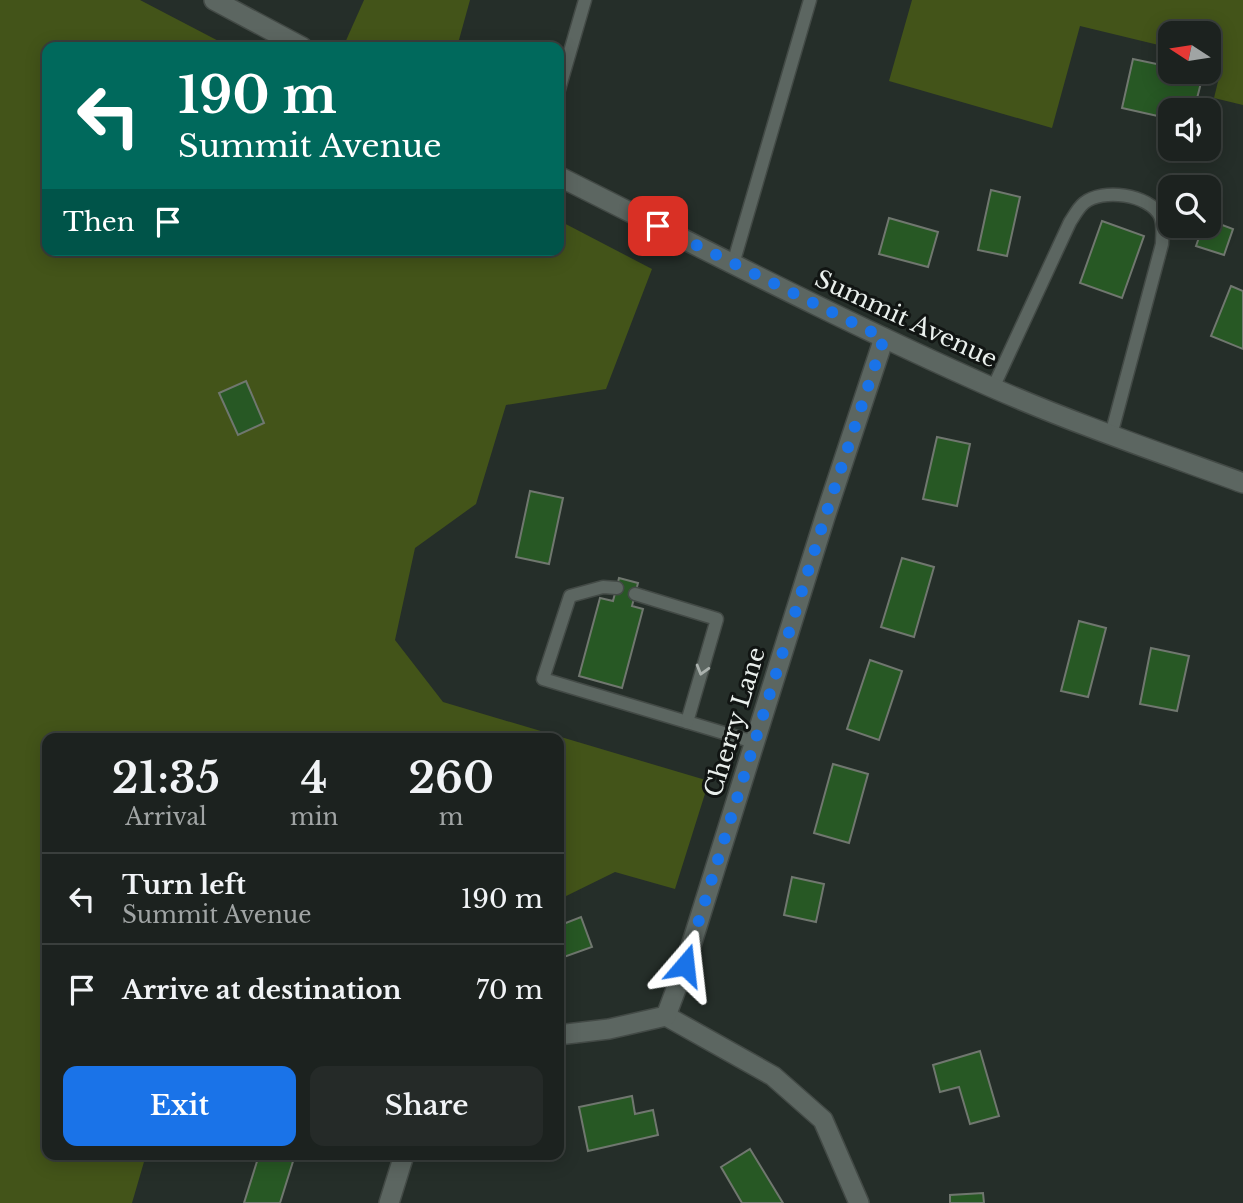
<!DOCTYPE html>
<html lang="en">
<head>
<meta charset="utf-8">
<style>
	:root { --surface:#1c221f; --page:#252a28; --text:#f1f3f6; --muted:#a0a4a4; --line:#3a3f3d; --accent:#1a73e8 }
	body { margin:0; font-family:"Libre Baskerville",serif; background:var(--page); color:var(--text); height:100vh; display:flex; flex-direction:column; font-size:26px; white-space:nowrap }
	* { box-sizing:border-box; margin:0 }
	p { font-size:23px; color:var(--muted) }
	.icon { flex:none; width:38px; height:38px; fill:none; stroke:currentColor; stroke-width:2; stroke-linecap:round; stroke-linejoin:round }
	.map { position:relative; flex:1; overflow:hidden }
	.panel { position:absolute; left:42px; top:733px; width:522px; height:427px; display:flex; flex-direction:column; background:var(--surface); border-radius:14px; box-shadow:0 4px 18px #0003,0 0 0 2px var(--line) }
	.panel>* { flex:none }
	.hud { position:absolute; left:42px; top:42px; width:522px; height:214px; border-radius:14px; box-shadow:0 4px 18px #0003,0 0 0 2px var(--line); background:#00695c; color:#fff; overflow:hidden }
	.needle { width:46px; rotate:282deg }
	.controls { position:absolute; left:1158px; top:21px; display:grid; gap:14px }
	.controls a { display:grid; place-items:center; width:63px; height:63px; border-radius:14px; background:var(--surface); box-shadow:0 4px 18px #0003,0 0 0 2px var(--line); font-size:35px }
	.pin { position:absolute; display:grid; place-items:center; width:60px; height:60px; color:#fff; margin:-30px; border-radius:14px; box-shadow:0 4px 10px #0006 }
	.me { position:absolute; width:77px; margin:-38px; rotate:17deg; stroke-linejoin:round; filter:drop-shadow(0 0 5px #0008) }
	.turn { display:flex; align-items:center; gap:24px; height:147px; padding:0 21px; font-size:32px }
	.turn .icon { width:91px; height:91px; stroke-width:2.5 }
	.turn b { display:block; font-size:49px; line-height:60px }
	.then { display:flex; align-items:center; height:66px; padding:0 21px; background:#0003; gap:14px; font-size:26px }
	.eta { display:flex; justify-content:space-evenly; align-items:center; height:119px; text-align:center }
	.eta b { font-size:42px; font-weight:600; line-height:49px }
	.cta { display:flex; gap:14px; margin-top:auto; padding:14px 21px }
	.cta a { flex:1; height:80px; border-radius:14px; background:var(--accent); color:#fff; font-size:28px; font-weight:600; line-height:80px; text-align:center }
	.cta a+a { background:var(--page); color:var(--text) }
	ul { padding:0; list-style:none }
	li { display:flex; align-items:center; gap:21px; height:91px; padding:0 21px; border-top:2px solid var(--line) }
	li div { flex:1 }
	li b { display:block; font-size:26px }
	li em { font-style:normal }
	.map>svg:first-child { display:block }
	.green { fill:#435419 }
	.building { fill:#275824; stroke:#70776f; stroke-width:2 }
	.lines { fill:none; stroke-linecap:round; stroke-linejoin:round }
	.service-casing { stroke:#434a46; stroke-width:15 }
	.minor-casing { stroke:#434a46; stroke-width:22 }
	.secondary-casing { stroke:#434a46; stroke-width:22 }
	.service { stroke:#5c6661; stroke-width:12 }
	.minor { stroke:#5c6661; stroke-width:19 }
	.secondary { stroke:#5c6661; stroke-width:19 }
	.oneway { stroke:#aab1ad }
	.route { stroke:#1a73e8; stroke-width:12; stroke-dasharray:0 21.6 }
	.labels { text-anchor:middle; stroke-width:6; stroke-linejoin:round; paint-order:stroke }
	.street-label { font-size:24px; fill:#e9efec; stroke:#111513 }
</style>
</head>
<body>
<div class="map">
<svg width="1243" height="1203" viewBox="0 0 1243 1203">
	<rect width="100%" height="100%" fill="#252e29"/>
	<g class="green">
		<path d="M0 0H140L230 47H47V250H558V220L652 269 606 389 506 405 476 504 415 548 395 640 443 702 709 781 675 889 615 872 558 900V738H47V1155H146L132 1203H0Z"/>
		<path d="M364 0H470L457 47H350L344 45Z"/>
		<path d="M912 0H1243V105L1214 98 1223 61 1209 57V33H1171V48L1080 26 1052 128 889 81Z"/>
	</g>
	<g class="building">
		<path d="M1133 59 1171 67V72H1189L1203 75 1194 110H1171V119L1122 108Z"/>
		<path d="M991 190 1020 197 1007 256 978 250Z"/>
		<path d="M889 218 938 232 928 267 879 254Z"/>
		<path d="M1209 220 1233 229 1224 255 1196 246 1203 226H1209Z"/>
		<path d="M1102 221 1144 236 1122 298 1080 283Z"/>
		<path d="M1231 286 1243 291V349L1211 336Z"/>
		<path d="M246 381 264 423 238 435 219 393Z"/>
		<path d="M937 437 970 444 957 506 923 499Z"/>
		<path d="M530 491 563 498 549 564 516 557Z"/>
		<path d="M902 558 934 567 914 637 881 627Z"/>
		<path d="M619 578 638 583 632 606 643 609 622 688 579 676 600 598 613 601Z"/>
		<path d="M1079 621 1106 628 1088 697 1061 691Z"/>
		<path d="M1151 648 1189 656 1177 711 1140 704Z"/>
		<path d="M870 660 902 671 879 740 847 729Z"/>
		<path d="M833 764 868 774 849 843 814 833Z"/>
		<path d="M792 877 824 884 816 922 784 915Z"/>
		<path d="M581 917 592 947 561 958 558 951V926Z"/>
		<path d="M980 1051 999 1116 970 1124 959 1087 940 1092 933 1065Z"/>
		<path d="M632 1096 635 1114 653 1110 658 1135 588 1151 579 1107Z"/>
		<path d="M750 1149 783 1203H742L721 1167Z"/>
		<path d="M259 1155H295L280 1203H244Z"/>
		<path d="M983 1193 984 1203H950V1195Z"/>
	</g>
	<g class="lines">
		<defs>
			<g id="service">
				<path d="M558 93 585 0"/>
				<path d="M733 264 810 0"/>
				<path d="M993 388 1070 222C1074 216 1078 208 1084 203 1102 188 1149 194 1160 216 1164 225 1162 234 1162 244L1111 435"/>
				<path d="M617 588 603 587 570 596 543 679 754 742"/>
				<path d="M635 594 717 619 687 722"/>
			</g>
			<g id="minor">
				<path d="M666 1016 773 1076 823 1120 859 1203"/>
				<path d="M558 1035 609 1029 666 1016 685 965 825 517 884 338"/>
				<path d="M389 1203 404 1155"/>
			</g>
			<g id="secondary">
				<path d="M214 0 302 47"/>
				<path d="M558 176C702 248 844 322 991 387 1073 423 1158 452 1243 483"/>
			</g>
		</defs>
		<use href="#service" class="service-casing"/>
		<use href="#minor" class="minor-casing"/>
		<use href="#secondary" class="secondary-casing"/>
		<use href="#service" class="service"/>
		<use href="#minor" class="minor"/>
		<use href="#secondary" class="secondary"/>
	</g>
	<defs><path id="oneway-chevron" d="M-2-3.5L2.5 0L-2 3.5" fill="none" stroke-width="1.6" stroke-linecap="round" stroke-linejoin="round" transform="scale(1.75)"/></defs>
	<use class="oneway" href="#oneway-chevron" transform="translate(702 670) rotate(106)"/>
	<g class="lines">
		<path class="route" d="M658 226 884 338 825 517 685 965"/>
	</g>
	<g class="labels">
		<g class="street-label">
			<text transform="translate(906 319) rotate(25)" y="8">Summit Avenue</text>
			<text transform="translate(735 722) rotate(-73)" y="8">Cherry Lane</text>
		</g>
	</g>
</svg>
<div class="controls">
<a><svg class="needle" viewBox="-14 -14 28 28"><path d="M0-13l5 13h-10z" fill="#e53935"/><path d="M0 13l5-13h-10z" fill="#a0a4a4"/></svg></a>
<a><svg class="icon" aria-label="sound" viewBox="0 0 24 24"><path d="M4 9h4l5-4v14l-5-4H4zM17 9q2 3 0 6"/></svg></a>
<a><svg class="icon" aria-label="search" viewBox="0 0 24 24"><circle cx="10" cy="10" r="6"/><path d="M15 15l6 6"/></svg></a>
</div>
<div class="pin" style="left:658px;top:226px;background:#d93025"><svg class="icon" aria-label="arrive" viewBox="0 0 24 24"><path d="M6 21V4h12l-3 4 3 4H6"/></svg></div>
<svg class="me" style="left:685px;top:965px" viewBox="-20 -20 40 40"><path d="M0-17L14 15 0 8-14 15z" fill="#1a73e8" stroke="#fff" stroke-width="4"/></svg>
<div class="hud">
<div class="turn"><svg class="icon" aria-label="left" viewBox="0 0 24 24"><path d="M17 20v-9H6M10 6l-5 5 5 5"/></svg><div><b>190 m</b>Summit Avenue</div></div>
<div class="then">Then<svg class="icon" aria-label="arrive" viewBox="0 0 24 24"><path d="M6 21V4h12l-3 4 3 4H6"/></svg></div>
</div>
<section class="panel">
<div class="eta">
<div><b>21:35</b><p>Arrival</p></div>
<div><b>4</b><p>min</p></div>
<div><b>260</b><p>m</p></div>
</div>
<ul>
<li><svg class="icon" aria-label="left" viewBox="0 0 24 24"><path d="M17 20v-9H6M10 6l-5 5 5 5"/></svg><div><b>Turn left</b><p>Summit Avenue</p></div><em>190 m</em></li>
<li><svg class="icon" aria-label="arrive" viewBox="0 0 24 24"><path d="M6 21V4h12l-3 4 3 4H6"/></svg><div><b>Arrive at destination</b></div><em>70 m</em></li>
</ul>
<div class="cta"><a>Exit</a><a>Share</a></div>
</section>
</div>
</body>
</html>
